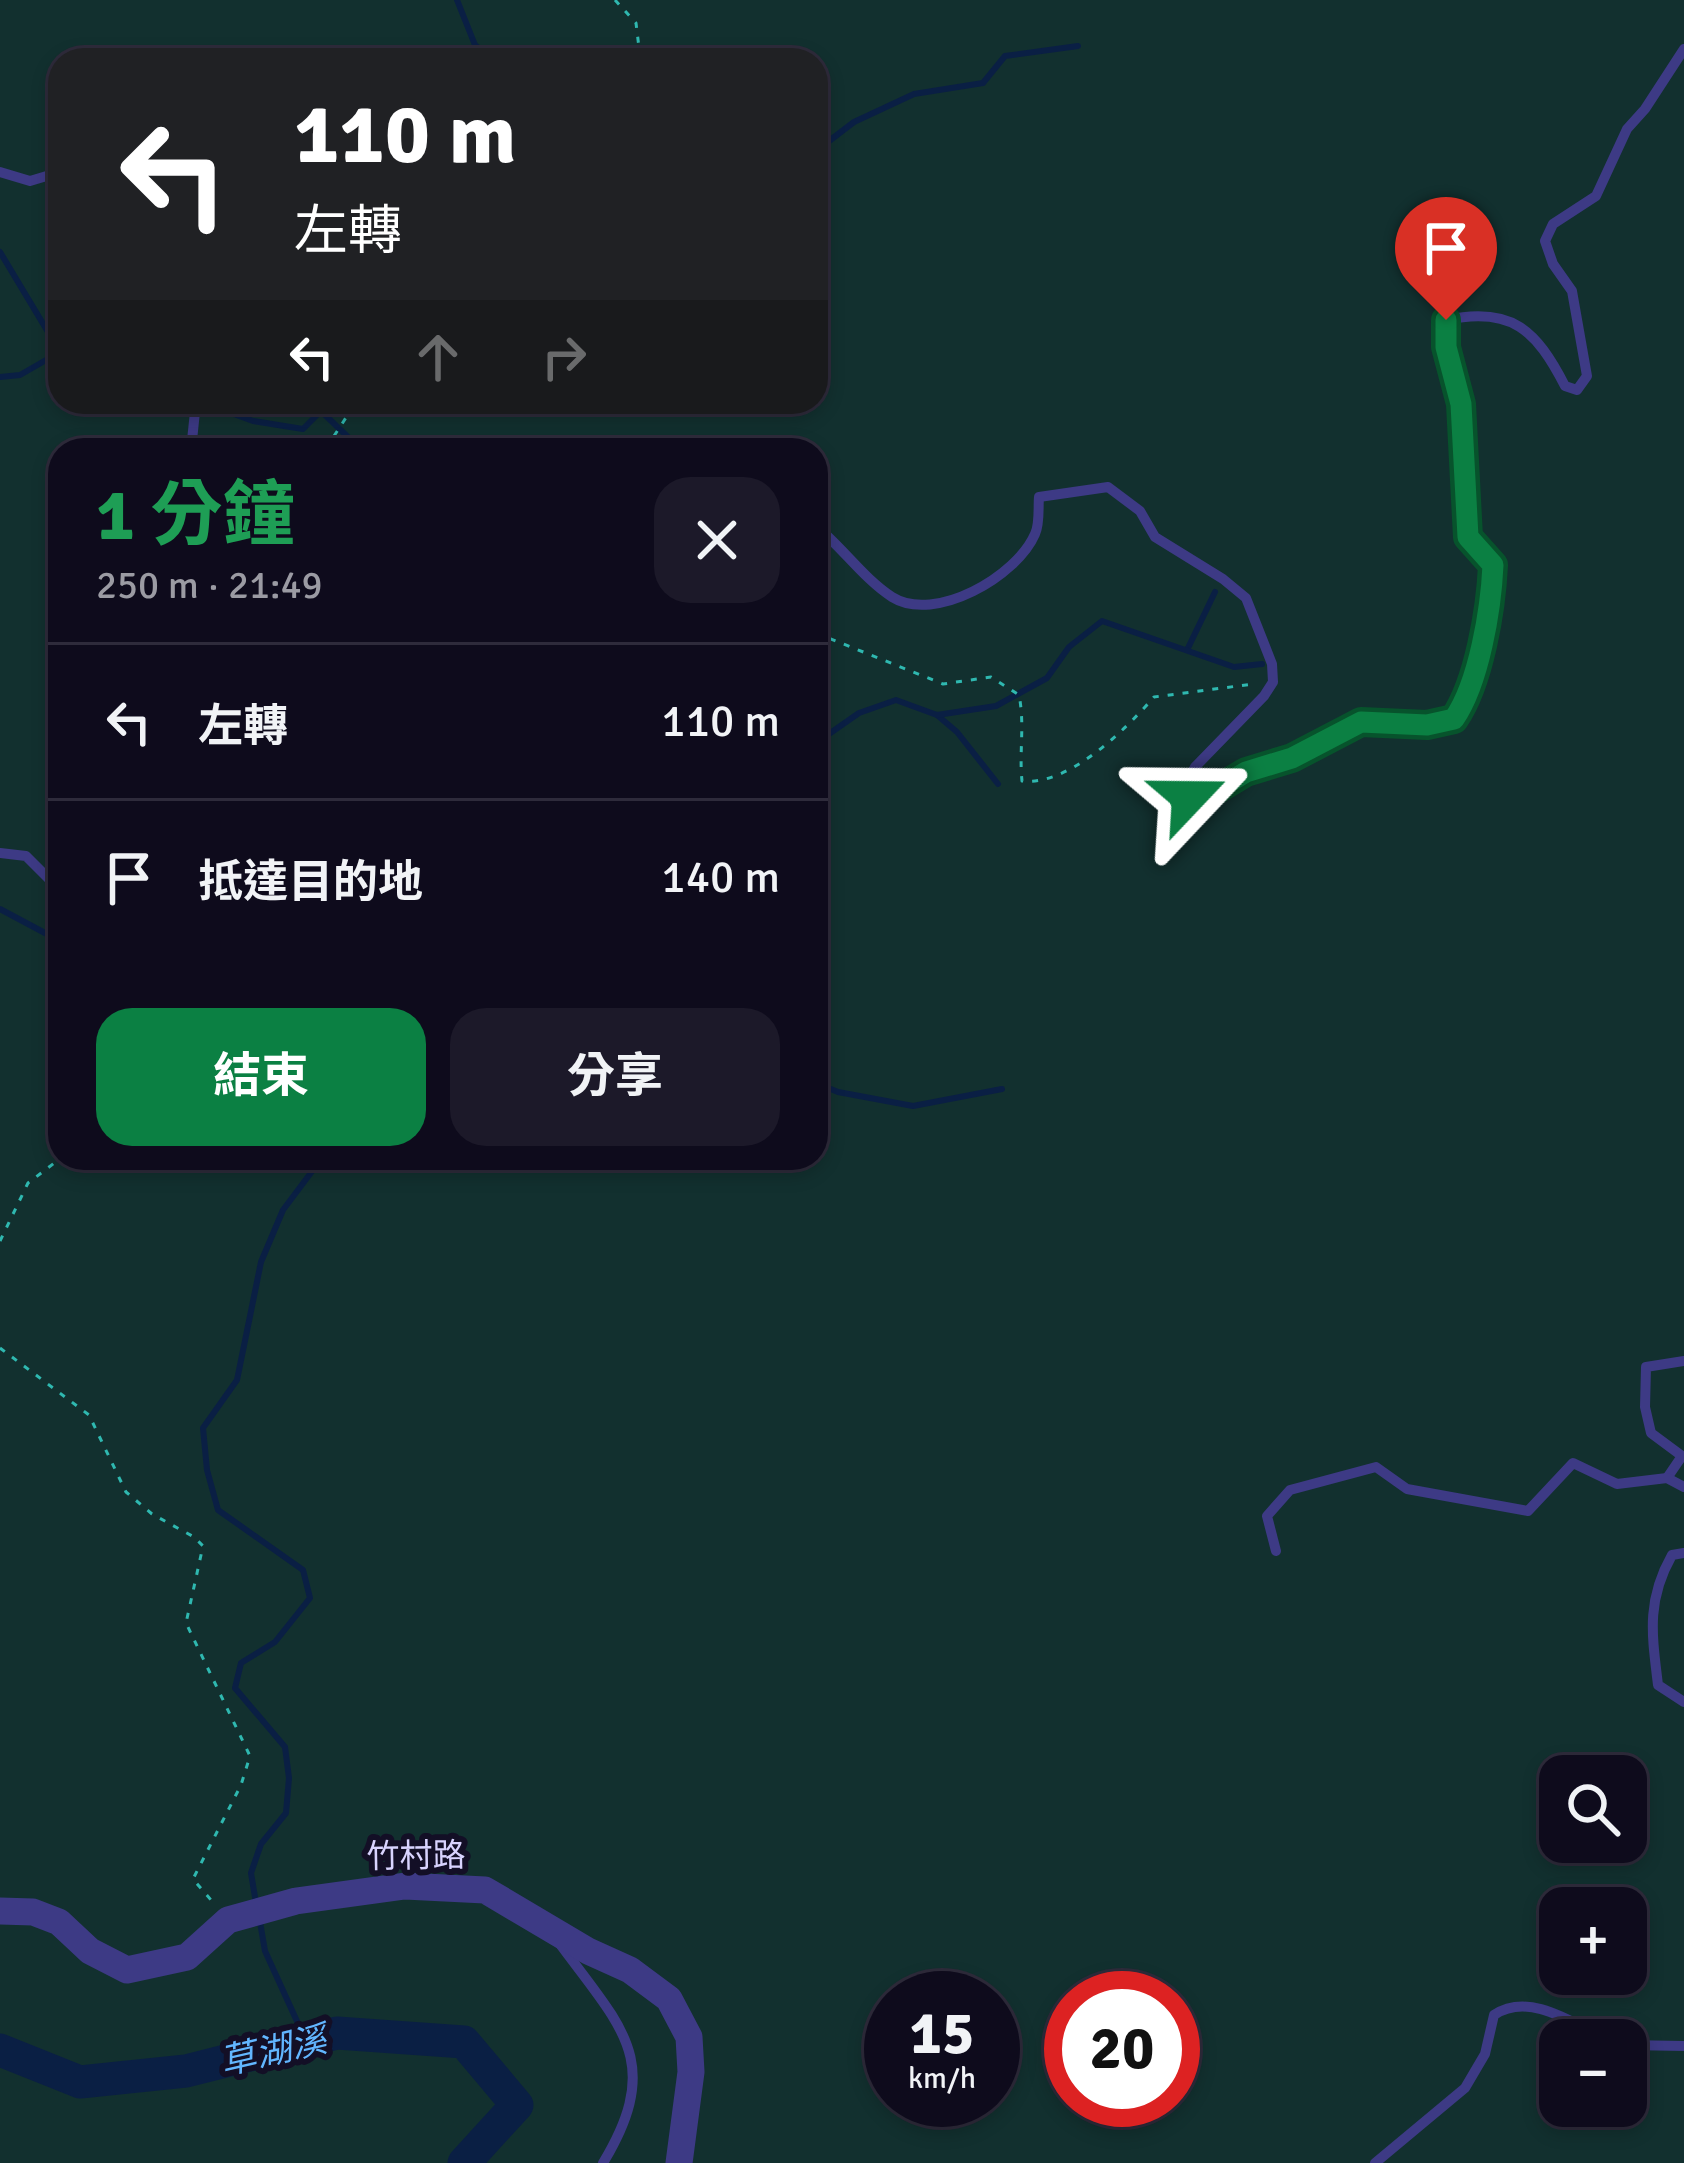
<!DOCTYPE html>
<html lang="zh-TW">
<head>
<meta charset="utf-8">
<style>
	:root { --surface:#0e0b1c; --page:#1c1929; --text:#f1f3f6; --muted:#9b9ba3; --line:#2e2b3b; --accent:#0b8043 }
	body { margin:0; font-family:Signika,"Noto Sans TC",sans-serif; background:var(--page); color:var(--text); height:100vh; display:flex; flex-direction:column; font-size:45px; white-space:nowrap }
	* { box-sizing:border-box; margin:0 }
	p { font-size:39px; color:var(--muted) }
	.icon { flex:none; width:66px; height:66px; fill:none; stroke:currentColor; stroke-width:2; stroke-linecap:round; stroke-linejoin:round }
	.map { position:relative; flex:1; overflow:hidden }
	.side { position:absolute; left:48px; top:438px; width:780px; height:732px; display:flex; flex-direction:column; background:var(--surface); border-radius:36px; box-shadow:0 6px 18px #0003,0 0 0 3px var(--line) }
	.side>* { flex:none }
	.hud { position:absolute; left:48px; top:48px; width:780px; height:366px; border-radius:36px; box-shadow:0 6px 18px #0003,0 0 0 3px var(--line); background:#202124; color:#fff; overflow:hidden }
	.controls { position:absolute; left:1539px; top:1755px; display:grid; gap:24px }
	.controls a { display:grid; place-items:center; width:108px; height:108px; border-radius:24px; background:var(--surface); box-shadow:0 6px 18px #0003,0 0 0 3px var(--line); font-size:60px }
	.speed { position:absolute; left:864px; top:1971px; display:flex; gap:24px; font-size:60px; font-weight:700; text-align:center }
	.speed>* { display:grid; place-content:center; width:156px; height:156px; border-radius:50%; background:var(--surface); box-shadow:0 6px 18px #0003,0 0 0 3px var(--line); line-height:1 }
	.speed small { font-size:30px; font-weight:400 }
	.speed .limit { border:18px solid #d22; background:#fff; color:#111 }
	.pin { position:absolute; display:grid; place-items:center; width:102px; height:102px; color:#fff; margin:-123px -51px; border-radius:50% 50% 50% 0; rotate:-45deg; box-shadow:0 0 12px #0007 }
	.pin .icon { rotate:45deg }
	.me { position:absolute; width:132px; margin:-66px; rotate:67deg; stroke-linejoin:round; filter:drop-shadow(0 0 9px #0008) }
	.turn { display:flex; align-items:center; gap:42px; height:252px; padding:0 48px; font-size:54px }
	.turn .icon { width:156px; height:156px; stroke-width:2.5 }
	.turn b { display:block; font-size:84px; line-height:102px }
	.lanes { display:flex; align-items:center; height:114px; padding:0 48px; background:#0003; justify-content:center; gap:60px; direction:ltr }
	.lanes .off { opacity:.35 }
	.round { display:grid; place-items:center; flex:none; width:126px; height:126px; border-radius:36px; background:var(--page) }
	.head { display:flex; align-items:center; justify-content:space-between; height:204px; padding:0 48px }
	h1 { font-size:72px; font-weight:700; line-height:90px; color:#1e9e55 }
	.primary-button { display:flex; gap:24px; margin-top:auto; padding:24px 48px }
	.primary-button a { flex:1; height:138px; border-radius:36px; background:var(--accent); color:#fff; font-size:48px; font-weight:700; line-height:138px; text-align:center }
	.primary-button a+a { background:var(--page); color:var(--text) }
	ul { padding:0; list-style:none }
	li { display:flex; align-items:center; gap:36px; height:156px; padding:0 48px; border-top:3px solid var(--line) }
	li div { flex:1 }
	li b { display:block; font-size:45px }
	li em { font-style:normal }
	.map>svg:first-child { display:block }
	.green { fill:#12302f; fill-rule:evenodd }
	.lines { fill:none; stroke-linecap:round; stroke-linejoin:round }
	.stream { stroke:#0a1f44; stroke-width:6 }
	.river { stroke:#0a1f44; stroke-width:33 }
	.path { stroke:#2fb8b0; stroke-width:3; stroke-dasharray:6 9; stroke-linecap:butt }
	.service { stroke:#3d3a85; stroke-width:10 }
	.tertiary { stroke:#3d3a85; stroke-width:27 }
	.route-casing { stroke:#07532c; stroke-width:30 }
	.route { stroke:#0b8043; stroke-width:21 }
	.labels { text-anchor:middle; stroke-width:12; stroke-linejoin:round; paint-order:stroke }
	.street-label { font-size:33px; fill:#d9d4ff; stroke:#130f26 }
	.water-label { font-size:36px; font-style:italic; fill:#62b6ff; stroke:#130f26 }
</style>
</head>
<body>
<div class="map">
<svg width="1684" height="2163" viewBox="0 0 1684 2163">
	<rect width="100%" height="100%" fill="#130f26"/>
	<path class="green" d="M0 0H1684V2163H0ZM60 60H816V402H60ZM60 450H816V1158H60ZM1560 1776H1626V1842H1560ZM1560 1908H1626V1974H1560ZM891 1998H993V2100H891ZM1071 1998H1173V2100H1071ZM1560 2040H1626V2106H1560Z"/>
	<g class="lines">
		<g class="stream">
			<path d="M457 0 475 45 492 60"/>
			<path d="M816 151 854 122 914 94 983 83 1005 56 1078 46"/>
			<path d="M0 252 60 352"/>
			<path d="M0 377 20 375 60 352"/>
			<path d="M201 402 253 421 303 429 321 411"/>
			<path d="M336 402 321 411 351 440 353 449"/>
			<path d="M1188 648 1215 592"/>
			<path d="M937 715 957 732 998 784"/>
			<path d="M816 743 859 713 896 700 937 715 996 706 1047 678 1069 647 1102 621 1234 667 1262 664"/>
			<path d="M0 909 60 941"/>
			<path d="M816 1083 838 1092 913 1106 1002 1089"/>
			<path d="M256 1903 251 1873 261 1844 286 1813 289 1778 285 1747 235 1688 241 1663 275 1642 310 1598 303 1570 218 1510 207 1470 203 1428 237 1380 261 1262 283 1210 322 1158"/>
			<path d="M260 1922 265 1951 306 2041"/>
		</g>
		<path class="river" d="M0 2050 80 2082 186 2071 337 2033 464 2042 517 2105 464 2163"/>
		<g class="path">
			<path d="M615 0 636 23 640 56 654 60"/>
			<path d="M334 436 353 407 381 402"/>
			<path d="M816 633 943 684 991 677 1019 695C1025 725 1019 751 1022 781 1069 786 1125 730 1154 697L1253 684"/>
			<path d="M0 1241 28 1183 61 1158"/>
			<path d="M0 1348 89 1415 126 1492 152 1514 194 1537 203 1546 186 1623 250 1756 241 1785 193 1879 211 1900"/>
		</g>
		<g class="service">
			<path d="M0 172 30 181 60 172"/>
			<path d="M191 450 196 402"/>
			<path d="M344 450 356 445 360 450"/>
			<path d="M433 450 432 446 447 440 458 450"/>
			<path d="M816 526C842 547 864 579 892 597 935 624 1017 576 1035 534 1040 524 1038 508 1039 497L1108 487 1140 511 1155 537 1223 579 1246 598 1272 664 1273 682 1264 696 1195 767 1186 785 1189 797 1216 790 1246 772 1292 758 1361 722 1427 725 1453 719C1479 684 1491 609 1493 565L1468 537 1461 404 1446 347V320C1512 306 1536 330 1565 386L1577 390 1587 376 1572 291 1553 264 1545 241 1553 224 1596 196 1627 129 1645 109 1684 49"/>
			<path d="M0 853 26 856 60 890"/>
			<path d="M1667 1478 1682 1456 1651 1433 1645 1407 1646 1367 1684 1361"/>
			<path d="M1276 1551 1267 1516 1290 1490 1376 1467 1407 1489 1528 1511 1573 1463 1617 1484 1667 1478 1684 1487"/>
			<path d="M1684 1553 1672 1555C1646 1601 1652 1635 1658 1685L1684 1702"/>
			<path d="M560 1944C622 2028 664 2062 603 2163"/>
			<path d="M1626 2045 1684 2046"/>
			<path d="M1375 2163 1465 2088 1485 2054 1494 2015C1530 1991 1574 2024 1608 2040"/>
		</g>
		<path class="tertiary" d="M0 1911 33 1912 59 1922 90 1951 127 1970 187 1957 228 1920 296 1901 405 1886 485 1890 588 1951 630 1970 669 1999 689 2037 691 2072 679 2163"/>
	</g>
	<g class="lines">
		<defs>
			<path id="route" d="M1189 797 1216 790 1246 772 1292 758 1361 722 1427 725 1454 719C1479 683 1491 609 1493 565L1468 537 1461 404 1446 347V320"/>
		</defs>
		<use href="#route" class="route-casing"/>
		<use href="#route" class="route"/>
	</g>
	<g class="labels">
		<g class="street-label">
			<text transform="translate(416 1855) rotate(-1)" y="12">竹村路</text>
		</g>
		<g class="water-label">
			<text transform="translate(273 2050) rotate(-13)" y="13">草湖溪</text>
		</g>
	</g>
</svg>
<div class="controls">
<a><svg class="icon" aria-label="search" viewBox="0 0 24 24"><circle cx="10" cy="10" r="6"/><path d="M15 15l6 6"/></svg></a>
<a>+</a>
<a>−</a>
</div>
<div class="speed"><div>15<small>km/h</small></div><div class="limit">20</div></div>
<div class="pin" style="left:1446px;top:320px;background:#d93025"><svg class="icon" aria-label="arrive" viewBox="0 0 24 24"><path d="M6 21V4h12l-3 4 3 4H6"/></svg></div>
<svg class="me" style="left:1189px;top:797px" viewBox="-20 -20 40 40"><path d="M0-17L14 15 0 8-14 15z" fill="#0b8043" stroke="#fff" stroke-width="4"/></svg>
<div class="hud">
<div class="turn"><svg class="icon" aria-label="left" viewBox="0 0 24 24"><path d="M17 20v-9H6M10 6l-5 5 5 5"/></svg><div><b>110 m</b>左轉</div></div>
<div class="lanes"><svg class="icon" aria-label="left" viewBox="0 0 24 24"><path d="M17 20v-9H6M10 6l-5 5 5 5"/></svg><svg class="icon off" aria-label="ahead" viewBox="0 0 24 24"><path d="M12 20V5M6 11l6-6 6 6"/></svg><svg class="icon off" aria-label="right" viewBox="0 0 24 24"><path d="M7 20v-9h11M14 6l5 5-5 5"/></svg></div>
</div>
<section class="side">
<div class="head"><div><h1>1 分鐘</h1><p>250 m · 21:49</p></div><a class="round"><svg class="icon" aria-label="close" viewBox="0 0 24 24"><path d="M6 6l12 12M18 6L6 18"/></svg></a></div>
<ul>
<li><svg class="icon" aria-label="left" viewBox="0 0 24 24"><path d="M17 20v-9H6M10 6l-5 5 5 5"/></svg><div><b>左轉</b></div><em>110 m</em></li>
<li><svg class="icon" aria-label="arrive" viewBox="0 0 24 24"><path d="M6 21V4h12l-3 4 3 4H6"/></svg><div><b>抵達目的地</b></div><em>140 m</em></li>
</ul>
<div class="primary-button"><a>結束</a><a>分享</a></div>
</section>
</div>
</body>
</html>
